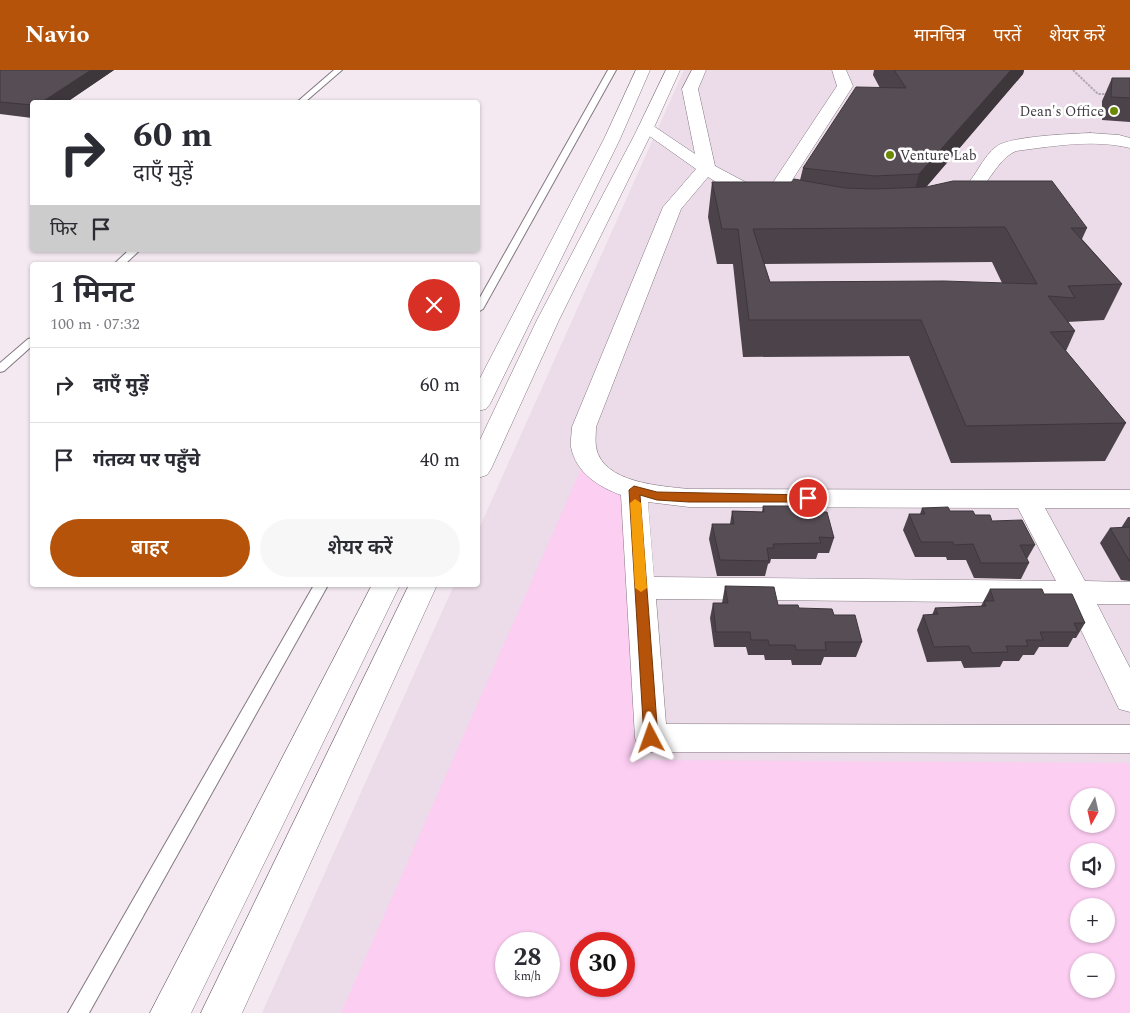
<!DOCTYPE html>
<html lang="hi">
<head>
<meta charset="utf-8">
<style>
	:root { --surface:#fff; --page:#f7f7f7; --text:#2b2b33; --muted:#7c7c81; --line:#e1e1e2; --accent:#b45309 }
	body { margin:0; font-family:Spectral,"Noto Sans Devanagari",serif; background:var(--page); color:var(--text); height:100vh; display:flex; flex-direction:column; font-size:19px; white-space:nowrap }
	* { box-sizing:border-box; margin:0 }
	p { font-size:16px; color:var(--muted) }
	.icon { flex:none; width:28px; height:28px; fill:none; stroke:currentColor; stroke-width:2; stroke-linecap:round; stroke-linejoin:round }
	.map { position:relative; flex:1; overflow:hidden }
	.side { position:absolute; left:30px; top:192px; width:450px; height:325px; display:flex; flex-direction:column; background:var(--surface); border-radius:5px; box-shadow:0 1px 4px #0004 }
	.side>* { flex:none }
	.hud { position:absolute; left:30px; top:30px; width:450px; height:152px; border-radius:5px; box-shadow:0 1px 4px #0004; background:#fff; color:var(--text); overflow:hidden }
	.needle { width:32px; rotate:188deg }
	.tools { position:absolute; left:1070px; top:718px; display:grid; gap:10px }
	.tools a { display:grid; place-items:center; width:45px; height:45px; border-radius:50%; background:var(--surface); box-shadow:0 1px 4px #0004; font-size:25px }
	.speed { position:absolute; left:495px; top:862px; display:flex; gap:10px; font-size:25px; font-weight:700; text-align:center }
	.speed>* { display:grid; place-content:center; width:65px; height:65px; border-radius:50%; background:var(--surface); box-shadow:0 1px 4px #0004; line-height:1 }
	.speed small { font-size:12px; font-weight:400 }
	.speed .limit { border:8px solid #d22; background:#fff; color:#111 }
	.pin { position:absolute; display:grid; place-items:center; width:42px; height:42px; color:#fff; margin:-21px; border:2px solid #fff; border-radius:50%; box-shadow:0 1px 5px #0007 }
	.me { position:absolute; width:55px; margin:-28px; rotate:356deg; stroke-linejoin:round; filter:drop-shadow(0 0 4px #0008) }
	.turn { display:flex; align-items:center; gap:18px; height:105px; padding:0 20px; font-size:22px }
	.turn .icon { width:65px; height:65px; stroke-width:2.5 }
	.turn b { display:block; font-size:35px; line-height:42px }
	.then { display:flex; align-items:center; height:48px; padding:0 20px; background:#0003; gap:10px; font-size:19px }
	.round { display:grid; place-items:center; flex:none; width:52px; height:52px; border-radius:26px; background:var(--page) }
	.summary { display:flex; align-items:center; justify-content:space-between; height:85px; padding:0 20px }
	h1 { font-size:30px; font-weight:600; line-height:38px }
	.primary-button { display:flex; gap:10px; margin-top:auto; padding:10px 20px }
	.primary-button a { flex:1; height:58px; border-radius:30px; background:var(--accent); color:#fff; font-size:20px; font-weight:600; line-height:58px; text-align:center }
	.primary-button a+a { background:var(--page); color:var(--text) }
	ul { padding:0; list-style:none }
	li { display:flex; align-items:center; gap:15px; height:75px; padding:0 20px; border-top:1px solid var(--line) }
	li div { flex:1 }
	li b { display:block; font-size:19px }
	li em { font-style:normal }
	header { display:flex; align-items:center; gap:30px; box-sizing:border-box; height:70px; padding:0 25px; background:var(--accent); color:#fff }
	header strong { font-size:24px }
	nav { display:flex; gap:28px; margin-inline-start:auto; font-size:18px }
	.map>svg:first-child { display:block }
	.built { fill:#ecdbe8; fill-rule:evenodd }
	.green { fill:#fccef2; fill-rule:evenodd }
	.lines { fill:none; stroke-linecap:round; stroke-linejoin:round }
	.lane-casing { stroke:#827880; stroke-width:2 }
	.street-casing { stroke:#827880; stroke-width:1 }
	.secondary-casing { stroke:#827880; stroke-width:1 }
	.path { stroke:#b3aab1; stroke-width:2; stroke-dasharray:2.5 1; stroke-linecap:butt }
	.lane { fill:#fff; fill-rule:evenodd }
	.street { fill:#fff; fill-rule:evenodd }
	.secondary { fill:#fff; fill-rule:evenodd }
	.wall { fill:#4b4349; fill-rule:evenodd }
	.shaded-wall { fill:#3d373c }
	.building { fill:#574e55; stroke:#3d373c; fill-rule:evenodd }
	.route { fill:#b45309; stroke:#753606 }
	.slow { fill:#f59e0b }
	.poi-dot { fill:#6b8902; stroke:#fff; stroke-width:2 }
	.labels { text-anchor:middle; stroke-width:5; stroke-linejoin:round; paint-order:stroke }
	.far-poi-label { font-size:14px; fill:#403b3f; stroke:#fff; text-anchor:end }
</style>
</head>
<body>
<header>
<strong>Navio</strong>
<nav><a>मानचित्र</a><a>परतें</a><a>शेयर करें</a></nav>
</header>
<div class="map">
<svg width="1130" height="943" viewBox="0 0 1130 943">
	<rect width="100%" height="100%" fill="#f4e9f1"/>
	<path class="built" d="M684 0H1130V943H262L454 515H478V461ZM1079 726H1106V754H1079ZM1079 781H1106V809H1079ZM1079 836H1106V864H1079ZM506 874H549V916H506ZM581 874H624V916H581ZM1079 891H1106V919H1079Z"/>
	<path class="green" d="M586 388 635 425 637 690 1130 693V943H341ZM1079 726H1106V754H1079ZM1079 781H1106V809H1079ZM1079 836H1106V864H1079ZM506 874H549V916H506ZM581 874H624V916H581ZM1079 891H1106V919H1079Z"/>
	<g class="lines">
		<defs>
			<g id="lane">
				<path d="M334 0H342L305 32H297Z"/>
				<path d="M608 0H616L483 239 478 242V231Z"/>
				<path d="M129 180H140L124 195H113Z"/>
				<path d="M32 268V276L4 301 0 302V293L28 269Z"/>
				<path d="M314 515H328L89 943H68Z"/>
			</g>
			<g id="street">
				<path d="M692 0H706L698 19 715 96 766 123 837 16 832 0H846L853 16 776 135C759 139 724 117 708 107L681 139 596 357C596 363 595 370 596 377 602 413 661 416 689 419L1130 420V438H1045L1085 511 1130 512V534H1097L1130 598V642L1119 639 1068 533 656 529 666 654 1130 655V683L651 682 639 678 635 668 621 425C599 417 576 403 571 377 570 371 572 363 572 357L663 137 696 99 638 58 640 55H652L695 84 682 19ZM648 432 689 437 1018 438 1056 511 654 507Z"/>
				<path d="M1090 63 1119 65 1130 68V78C1093 69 1054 76 1016 81 989 92 979 147 944 138L941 134C946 126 957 126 963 119 976 107 982 87 997 76 1013 66 1069 64 1090 63Z"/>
			</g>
			<g id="secondary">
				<path d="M636 0H650L620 69 490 334 486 339 478 341V312L604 69Z"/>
				<path d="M666 0H680L651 64 559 250 491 399 487 405 478 408V374L537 250 635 64Z"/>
				<path d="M372 515H400L191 943H150Z"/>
				<path d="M409 515H437L242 943H201Z"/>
			</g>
		</defs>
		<use href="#lane" class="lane-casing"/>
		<use href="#street" class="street-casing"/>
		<use href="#secondary" class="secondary-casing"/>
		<path class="path" d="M1073 0 1098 24H1110"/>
		<use href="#lane" class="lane"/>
		<use href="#street" class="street"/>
		<use href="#secondary" class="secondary"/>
	</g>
	<g class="wall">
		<path d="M0 0H114L67 32H32V48L0 44Z"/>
		<path d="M874 0H1024L1023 4 926 117 1087 158 1082 169 1122 214 1104 250 1067 252 1075 261 1066 281 1126 353 1105 391 951 393 909 286 743 287 733 194H717L708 147 712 112H792L800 110 803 98 880 18 873 5ZM992 192 1002 213 770 212 764 194Z"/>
		<path d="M1112 8H1130V52L1102 50V31Z"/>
		<path d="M763 436 796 441 834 468 829 483H818L816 489H771L770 493 768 494 765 506H717L709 469 712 454H730L732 441 762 442Z"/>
		<path d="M922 438 950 441 975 445 992 451 1035 475 1027 489 1029 493 1021 509 974 508 966 490H947L946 487H915L903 460 909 444H920Z"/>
		<path d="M1128 447H1130V511L1121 510 1100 473 1110 458H1121Z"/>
		<path d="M725 516 778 535 834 545 862 572 856 587H824L821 595H792L791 590H765L764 585H748L746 577H714L710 548 713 533H722Z"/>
		<path d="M990 519 1044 524 1085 553 1076 568H1073L1068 577H1039L1034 585H1023L1019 591H1003L1000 597 964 598 961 591 927 592 917 560 923 545H932L935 538 981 536Z"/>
	</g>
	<g class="shaded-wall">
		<path d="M91 0H114L67 32H42Z"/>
		<path d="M1011 0H1024L1023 4 910 136 919 104Z"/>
	</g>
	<g class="building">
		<path d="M0 0H91L42 32H32V35L0 32Z"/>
		<path d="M894 0H1011L919 104 874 106 803 98 856 17 906 18Z"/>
		<path d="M1112 8H1130V28L1111 27Z"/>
		<path d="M794 109 845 118 873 119 926 117 953 111H1052L1087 158H1071L1122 214 1068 216 1075 228 1048 226 1075 261 1050 262 1126 353 966 356 921 250H749L738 159H722L712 112H792ZM1005 157 1037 214 944 211 770 212 753 159Z"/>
		<path d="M763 436H795L796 441 827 442 834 468 819 467 821 473 773 474 774 478H767L769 491 720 490 712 454H734L732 441 764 442Z"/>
		<path d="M948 437 950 441H973L975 445H990L992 451 1022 450 1035 475H1020L1029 493H981L973 474 954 475 953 472H921L909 444H925L922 438Z"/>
		<path d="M1130 457V492L1110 458Z"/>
		<path d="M725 516 774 517 778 535H798L799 538 832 539 834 545H855L862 572H825L826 580H796L795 575H769L768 570H751L750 562H716L713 533H728Z"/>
		<path d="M990 519H1042L1044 524H1072L1085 553H1074L1078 562H1040L1043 570H1026L1028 576H1006L1008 582 972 583 969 576 934 577 923 545 938 544 935 538 986 536 984 531H994Z"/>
	</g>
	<path class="route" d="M634 416 657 422 808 425 814 428 808 432H689L657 430 640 425 658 668 656 672 651 674 646 672 644 668 629 420Z"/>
	<path class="slow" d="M635 429 641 433 647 518 641 522 635 518 630 433Z"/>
	<g class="poi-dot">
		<circle cx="1114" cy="41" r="5"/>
		<circle cx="890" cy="85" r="5"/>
	</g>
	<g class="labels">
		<g class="far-poi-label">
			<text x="1104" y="46">Dean's Office</text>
			<text x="900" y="90" text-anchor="start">Venture Lab</text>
		</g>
	</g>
</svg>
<div class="tools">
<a><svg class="needle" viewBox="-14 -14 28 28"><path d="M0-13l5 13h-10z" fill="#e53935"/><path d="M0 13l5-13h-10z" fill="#7c7c81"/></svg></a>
<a><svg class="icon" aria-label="sound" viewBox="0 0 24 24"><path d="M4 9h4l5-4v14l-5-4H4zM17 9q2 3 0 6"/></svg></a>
<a>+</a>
<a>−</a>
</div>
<div class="speed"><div>28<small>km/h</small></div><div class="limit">30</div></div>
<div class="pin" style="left:808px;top:428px;background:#d93025"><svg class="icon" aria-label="arrive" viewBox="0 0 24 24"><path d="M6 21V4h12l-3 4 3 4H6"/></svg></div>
<svg class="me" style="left:651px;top:668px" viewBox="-20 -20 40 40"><path d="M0-17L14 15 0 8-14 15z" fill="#b45309" stroke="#fff" stroke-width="4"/></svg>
<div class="hud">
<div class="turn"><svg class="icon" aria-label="right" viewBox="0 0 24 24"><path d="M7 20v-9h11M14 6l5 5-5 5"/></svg><div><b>60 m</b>दाएँ मुड़ें</div></div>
<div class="then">फिर<svg class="icon" aria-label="arrive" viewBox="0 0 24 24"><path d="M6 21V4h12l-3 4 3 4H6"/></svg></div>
</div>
<section class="side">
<div class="summary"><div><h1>1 मिनट</h1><p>100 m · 07:32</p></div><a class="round" style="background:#d93025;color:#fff"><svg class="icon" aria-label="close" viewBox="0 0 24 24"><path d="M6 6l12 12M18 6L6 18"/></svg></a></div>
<ul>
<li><svg class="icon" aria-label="right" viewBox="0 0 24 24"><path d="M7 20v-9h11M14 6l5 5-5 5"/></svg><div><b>दाएँ मुड़ें</b></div><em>60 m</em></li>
<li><svg class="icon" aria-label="arrive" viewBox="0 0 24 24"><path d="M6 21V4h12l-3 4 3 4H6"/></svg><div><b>गंतव्य पर पहुँचे</b></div><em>40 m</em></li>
</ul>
<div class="primary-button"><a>बाहर</a><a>शेयर करें</a></div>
</section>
</div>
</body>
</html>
